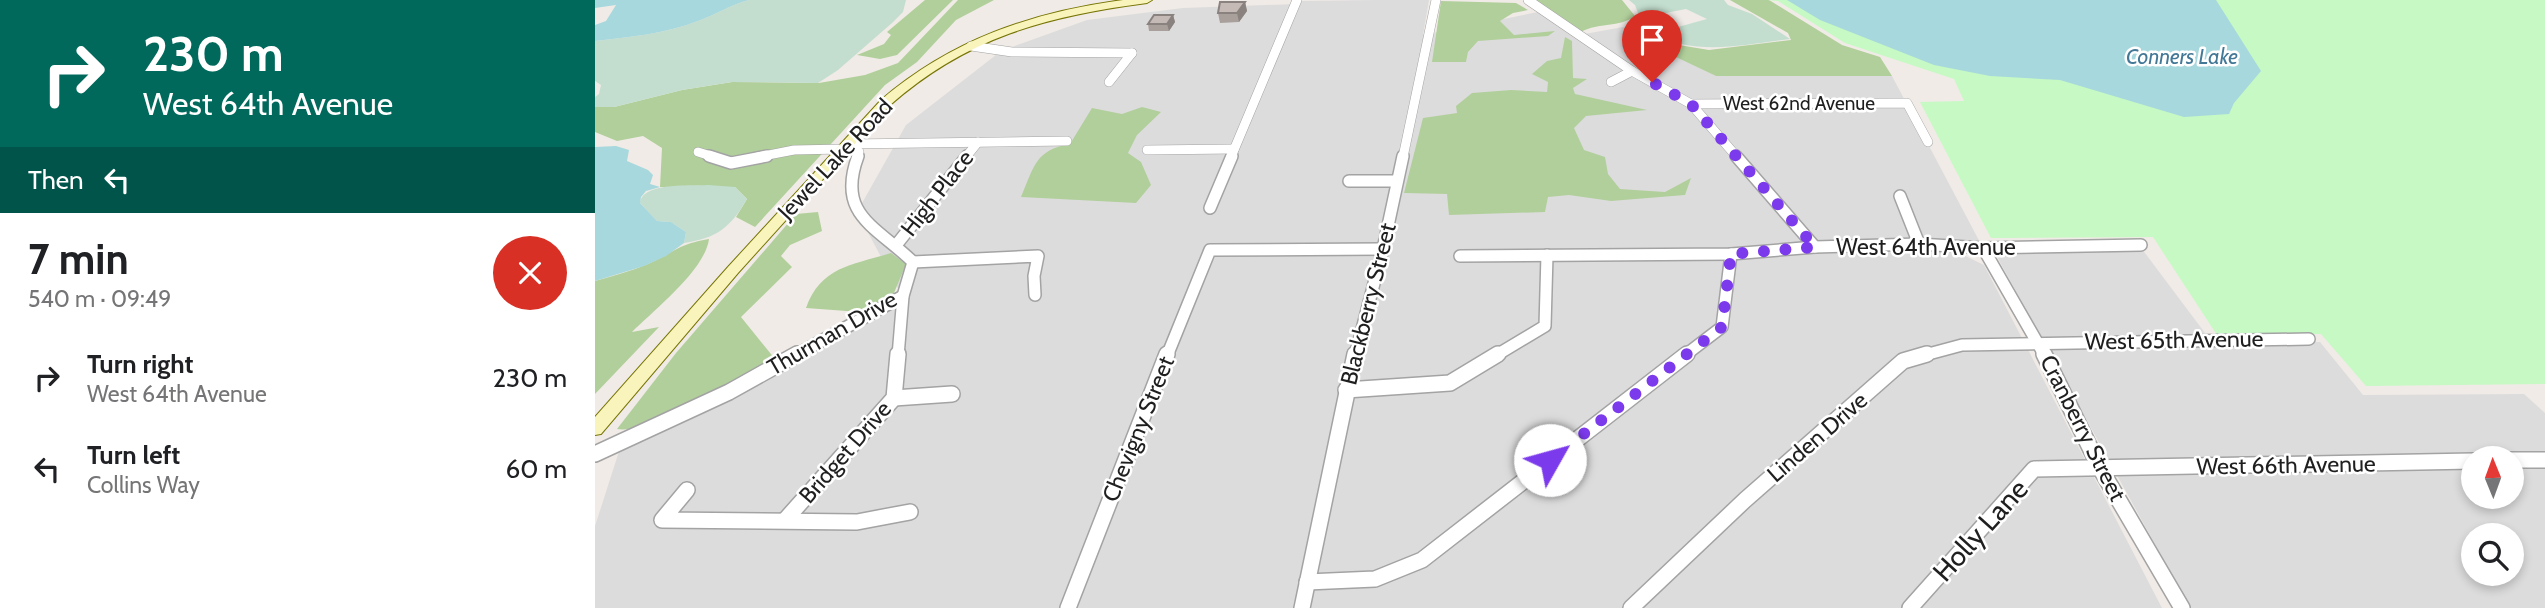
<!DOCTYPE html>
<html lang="en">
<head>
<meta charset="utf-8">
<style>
	:root { --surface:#fff; --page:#f6f6f6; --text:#202124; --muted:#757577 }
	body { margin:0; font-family:Cabin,sans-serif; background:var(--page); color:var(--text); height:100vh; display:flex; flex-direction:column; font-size:26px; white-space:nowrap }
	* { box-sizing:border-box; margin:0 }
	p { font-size:23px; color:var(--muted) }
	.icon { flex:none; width:38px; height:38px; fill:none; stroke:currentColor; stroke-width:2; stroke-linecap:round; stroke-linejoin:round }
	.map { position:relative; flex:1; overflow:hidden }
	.drawer { display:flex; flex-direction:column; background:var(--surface); width:595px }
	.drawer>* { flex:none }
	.guide { background:#00695c; color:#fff; overflow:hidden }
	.needle { width:46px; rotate:359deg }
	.buttons { position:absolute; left:1866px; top:446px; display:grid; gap:14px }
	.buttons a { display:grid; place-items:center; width:63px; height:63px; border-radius:50%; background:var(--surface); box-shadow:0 4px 10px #0003; font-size:35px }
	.pin { position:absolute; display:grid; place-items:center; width:60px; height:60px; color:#fff; margin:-72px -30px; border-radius:50% 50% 50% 0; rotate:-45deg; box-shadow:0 0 7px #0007 }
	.pin .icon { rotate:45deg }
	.me { position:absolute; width:77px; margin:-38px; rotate:52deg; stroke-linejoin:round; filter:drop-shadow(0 0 5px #0008) }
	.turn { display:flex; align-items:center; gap:24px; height:147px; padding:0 28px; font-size:32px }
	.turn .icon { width:91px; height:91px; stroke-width:2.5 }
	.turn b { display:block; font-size:49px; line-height:60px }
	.then { display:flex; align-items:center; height:66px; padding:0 28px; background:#0003; gap:14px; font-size:26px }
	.round { display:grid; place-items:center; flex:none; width:74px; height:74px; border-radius:37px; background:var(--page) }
	.head { display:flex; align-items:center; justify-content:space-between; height:119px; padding:0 28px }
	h1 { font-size:42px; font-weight:700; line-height:52px }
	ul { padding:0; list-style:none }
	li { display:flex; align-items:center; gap:21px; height:91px; padding:0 28px }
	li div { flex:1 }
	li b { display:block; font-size:26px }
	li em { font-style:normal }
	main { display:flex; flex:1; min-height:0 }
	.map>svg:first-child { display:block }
	.residential { fill:#dddcdd; fill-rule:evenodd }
	.forest { fill:#b1cf9b }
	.wetland { fill:#c3dece }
	.park { fill:#c6f9c4 }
	.water { fill:#a7d8dd }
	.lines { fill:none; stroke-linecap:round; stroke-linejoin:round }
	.minor-far2-casing { stroke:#a3a3a3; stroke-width:10 }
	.minor-far1-casing { stroke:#a3a3a3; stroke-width:14 }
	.minor-casing { stroke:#a3a3a3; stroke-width:18 }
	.secondary-casing { stroke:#777506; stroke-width:2 }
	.minor-far2 { stroke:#fff; stroke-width:9 }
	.minor-far1 { stroke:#fff; stroke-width:11 }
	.minor { stroke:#fff; stroke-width:15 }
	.secondary { fill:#f9f4bb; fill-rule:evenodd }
	.wall { fill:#a9a09c }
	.shaded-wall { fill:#8a827f }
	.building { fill:#c5bab5; stroke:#8a827f; stroke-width:2 }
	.route { stroke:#7c3aed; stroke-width:12; stroke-dasharray:0 21.6 }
	.labels { text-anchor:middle; stroke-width:5; stroke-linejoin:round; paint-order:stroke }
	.far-street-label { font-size:19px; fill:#1f1f1f; stroke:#fff }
	.far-water-label { font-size:21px; font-style:italic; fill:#437897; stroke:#fff }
	.street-label { font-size:23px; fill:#1f1f1f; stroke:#fff }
	.near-street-label { font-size:28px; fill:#1f1f1f; stroke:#fff }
</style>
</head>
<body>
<main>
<section class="drawer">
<div class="guide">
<div class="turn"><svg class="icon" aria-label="right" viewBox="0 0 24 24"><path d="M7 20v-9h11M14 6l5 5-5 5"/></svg><div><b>230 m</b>West 64th Avenue</div></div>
<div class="then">Then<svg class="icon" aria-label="left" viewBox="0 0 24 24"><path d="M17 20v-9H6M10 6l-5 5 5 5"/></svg></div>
</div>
<div class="head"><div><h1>7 min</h1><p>540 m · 09:49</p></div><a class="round" style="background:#d93025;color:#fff"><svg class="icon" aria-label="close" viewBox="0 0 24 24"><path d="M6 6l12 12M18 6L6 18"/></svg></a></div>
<ul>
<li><svg class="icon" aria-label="right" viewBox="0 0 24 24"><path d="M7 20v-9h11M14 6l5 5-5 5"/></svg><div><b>Turn right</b><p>West 64th Avenue</p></div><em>230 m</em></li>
<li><svg class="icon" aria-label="left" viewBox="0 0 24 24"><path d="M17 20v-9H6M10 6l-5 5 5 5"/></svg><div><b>Turn left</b><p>Collins Way</p></div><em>60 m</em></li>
</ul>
</section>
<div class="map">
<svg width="1950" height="608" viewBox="0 0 1950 608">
	<rect width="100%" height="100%" fill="#f0ebe6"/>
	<g class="residential">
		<path d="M780 0H834L828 35 948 11 984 35 1028 27 1121 76H1297L1388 248 1081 256 1360 251 1389 265 1567 608H0V526L27 442 307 296 262 212 311 125 406 51 492 20 588 8 701 4 695 29 707 1Z"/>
		<path d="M1547 249 1619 345 1725 342 1768 395 1929 394 1950 413V608H1595L1401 255 1410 250ZM1878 458H1916V497H1878ZM1878 536H1916V574H1878Z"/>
	</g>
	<g class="forest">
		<path d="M330 0H358L302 55 285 59 262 55 289 44 296 35 292 32Z"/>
		<path d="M363 0H399L361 20 322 62 290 85 160 227 141 217 152 199 140 187H65L67 148 48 136 22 141 0 132V107H19L87 90 137 82 224 83 270 75 303 63Z"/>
		<path d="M938 0H1027L1040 16C1024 28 1004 22 986 32Z"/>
		<path d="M1135 0H1174L1247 45 1285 57 1297 76H1121L1041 38 1114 50 1196 40 1193 33Z"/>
		<path d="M846 1 921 3 933 10 918 13 905 21 919 35 960 31 953 36 883 41 873 52 871 62H837Z"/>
		<path d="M970 37 977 41 978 78 992 79 978 88 980 94 1052 110 991 116 979 128 989 150 1010 157 1013 174 1025 189 1070 192 1096 178 1090 195 1016 201 974 195 953 197 950 212 854 215 852 194 809 193 828 118 862 113 861 106 877 93 916 90 952 92 953 82 937 74 952 61 966 58Z"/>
		<path d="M547 107 566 112 542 135 533 153 546 162 556 185 541 203 426 197C439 167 440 150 475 144L497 108 527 114Z"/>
		<path d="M223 212 227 231 195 245 186 256 197 267 146 317 180 359C146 378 57 435 22 429L81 353 201 214Z"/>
		<path d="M114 239C110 270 59 310 37 332L64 327 0 394V281C18 276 36 271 53 264 79 252 84 244 114 239Z"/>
		<path d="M296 253 311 264 299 293 265 312 211 308C226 266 258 265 296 253Z"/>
	</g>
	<g class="wetland">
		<path d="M154 0H311L308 12 297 23 243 70 223 83 137 82 87 90 19 107H0V97L4 94 6 85 0 81V41C35 37 69 34 103 21 120 15 135 5 154 0Z"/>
		<path d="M1034 0H1129L1133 5 1157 14 1195 39C1143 45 1103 57 1053 32L1083 27 1112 19 1091 9 1045 18 1040 5Z"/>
		<path d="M113 185 140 187 152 199C135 228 122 238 89 243L91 232 76 222 62 221 45 203C47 182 96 186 113 185Z"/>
	</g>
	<path class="park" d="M1172 0H1950V384L1771 386 1726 334 1622 335 1558 237 1396 238 1325 102 1369 101 1359 79 1250 43 1183 1Z"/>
	<g class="water">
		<path d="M0 0H154C135 5 120 15 103 21 69 34 35 37 0 41V25L11 21 21 5 0 8Z"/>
		<path d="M1192 0H1621L1666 71 1639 103 1634 114 1589 117 1465 80 1395 76 1339 65 1225 20Z"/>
		<path d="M21 146 34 150 32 161 53 170 58 175 55 184 65 187 51 191 46 197 45 203 62 221 76 222 91 232 89 243 71 256 49 266 0 281V147Z"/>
	</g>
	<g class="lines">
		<defs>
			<g id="minor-far2">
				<path d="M933 0 1037 71 1096 104 1142 157"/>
				<path d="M376 46 417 52 537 53"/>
				<path d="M514 82 537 53"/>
				<path d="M1016 82 1037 71"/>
				<path d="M1096 104 1312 103 1333 142"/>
				<path d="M253 144 472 141"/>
				<path d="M253 144 264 152 262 157"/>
				<path d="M552 150 639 149"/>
				<path d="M103 152 119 157"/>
				<path d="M163 157 199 150 248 149"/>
				<path d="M371 157 383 142"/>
				<path d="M636 157 702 0"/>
				<path d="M808 157 841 0"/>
			</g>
			<g id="minor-far1">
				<path d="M114 156 136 163 172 156"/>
				<path d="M263 156C241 215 281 226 318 262L308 296 303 356"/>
				<path d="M1141 156 1220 247"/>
				<path d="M754 181H802"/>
				<path d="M1305 196 1324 244"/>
				<path d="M615 208 637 156"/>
				<path d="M302 244 372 156"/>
				<path d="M1388 248 1450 356"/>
				<path d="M865 256 1136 254 1220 247 1324 244 1388 248 1546 245"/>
				<path d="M318 262 443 256 439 276 440 295"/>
				<path d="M199 356 308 296"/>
				<path d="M572 356 615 250 787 249"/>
				<path d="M760 356 788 249 808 156"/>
				<path d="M900 356 950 326 952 255"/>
				<path d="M1089 356 1127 327 1136 254"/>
				<path d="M1326 356 1367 345 1714 339"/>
			</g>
			<g id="minor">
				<path d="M1449 354 1505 468 1587 608"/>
				<path d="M751 390 855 383 903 354"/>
				<path d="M299 398 357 394"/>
				<path d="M0 454 134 392 202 354"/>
				<path d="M1916 460H1950"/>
				<path d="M92 490 67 520 262 522 315 512"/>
				<path d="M191 519 299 398 303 354"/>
				<path d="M712 582 780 579 827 560 1092 354"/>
				<path d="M473 608 572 354"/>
				<path d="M707 608 760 354"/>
				<path d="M1036 608 1150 500 1308 361 1332 354"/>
				<path d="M1315 608 1439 469 1878 461"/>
			</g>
			<path id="secondary" d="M528 0H557L552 3C452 16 372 37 294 106L143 273 6 434 0 435V417L133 267 286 100C356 40 437 12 528 0Z"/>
		</defs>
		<use href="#minor-far2" class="minor-far2-casing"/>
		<use href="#minor-far1" class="minor-far1-casing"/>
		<use href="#minor" class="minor-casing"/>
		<use href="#secondary" class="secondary-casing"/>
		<use href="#minor-far2" class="minor-far2"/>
		<use href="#minor-far1" class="minor-far1"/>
		<use href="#minor" class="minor"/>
		<use href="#secondary" class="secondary"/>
	</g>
	<g class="wall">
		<path d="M650 2 652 11 644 22 625 23 623 13Z"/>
		<path d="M578 15 580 22 574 31H554L553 24Z"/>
	</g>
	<g class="shaded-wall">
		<path d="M650 2 652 11 644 22 642 13Z"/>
		<path d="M578 15 580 22 574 31 572 24Z"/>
	</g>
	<g class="building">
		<path d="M625 2H650L642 13H623Z"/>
		<path d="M559 15H578L572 24H553Z"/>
	</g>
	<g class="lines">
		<path class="route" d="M955 460 1127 327 1136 254 1220 247 1096 104 1057 82"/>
	</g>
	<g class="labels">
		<g class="far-street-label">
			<text x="1204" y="110">West 62nd Avenue</text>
		</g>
		<g class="far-water-label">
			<text x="1587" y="64">Conners Lake</text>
		</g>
		<g class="street-label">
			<text transform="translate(240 159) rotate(-47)" y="8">Jewel Lake Road</text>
			<text transform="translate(342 193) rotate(-52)" y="8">High Place</text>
			<text x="1331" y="255">West 64th Avenue</text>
			<text transform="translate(773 304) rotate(-76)" y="8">Blackberry Street</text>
			<text transform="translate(237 333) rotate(-30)" y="8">Thurman Drive</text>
			<text transform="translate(1579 340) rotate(-1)" y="8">West 65th Avenue</text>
			<text transform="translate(1488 428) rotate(63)" y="8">Cranberry Street</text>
			<text transform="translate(543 429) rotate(-68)" y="8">Chevigny Street</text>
			<text transform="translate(1222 437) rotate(-41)" y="8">Linden Drive</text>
			<text transform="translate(250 452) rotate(-49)" y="8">Bridget Drive</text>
			<text transform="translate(1691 465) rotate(-1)" y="8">West 66th Avenue</text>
		</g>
		<g class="near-street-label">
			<text transform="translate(1385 530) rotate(-48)" y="10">Holly Lane</text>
		</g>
	</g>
</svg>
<div class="buttons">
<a><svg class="needle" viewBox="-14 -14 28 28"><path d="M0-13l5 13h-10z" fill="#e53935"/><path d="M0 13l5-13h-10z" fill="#757577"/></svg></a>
<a><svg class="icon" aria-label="search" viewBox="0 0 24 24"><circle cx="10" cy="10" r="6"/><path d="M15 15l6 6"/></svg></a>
</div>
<div class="pin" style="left:1057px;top:82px;background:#d93025"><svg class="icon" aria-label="arrive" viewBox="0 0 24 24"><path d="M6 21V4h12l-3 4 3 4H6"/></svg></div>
<svg class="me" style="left:955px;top:460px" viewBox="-20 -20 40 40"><circle r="19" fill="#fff"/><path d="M0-13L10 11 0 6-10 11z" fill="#7c3aed"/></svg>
</div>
</main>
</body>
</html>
